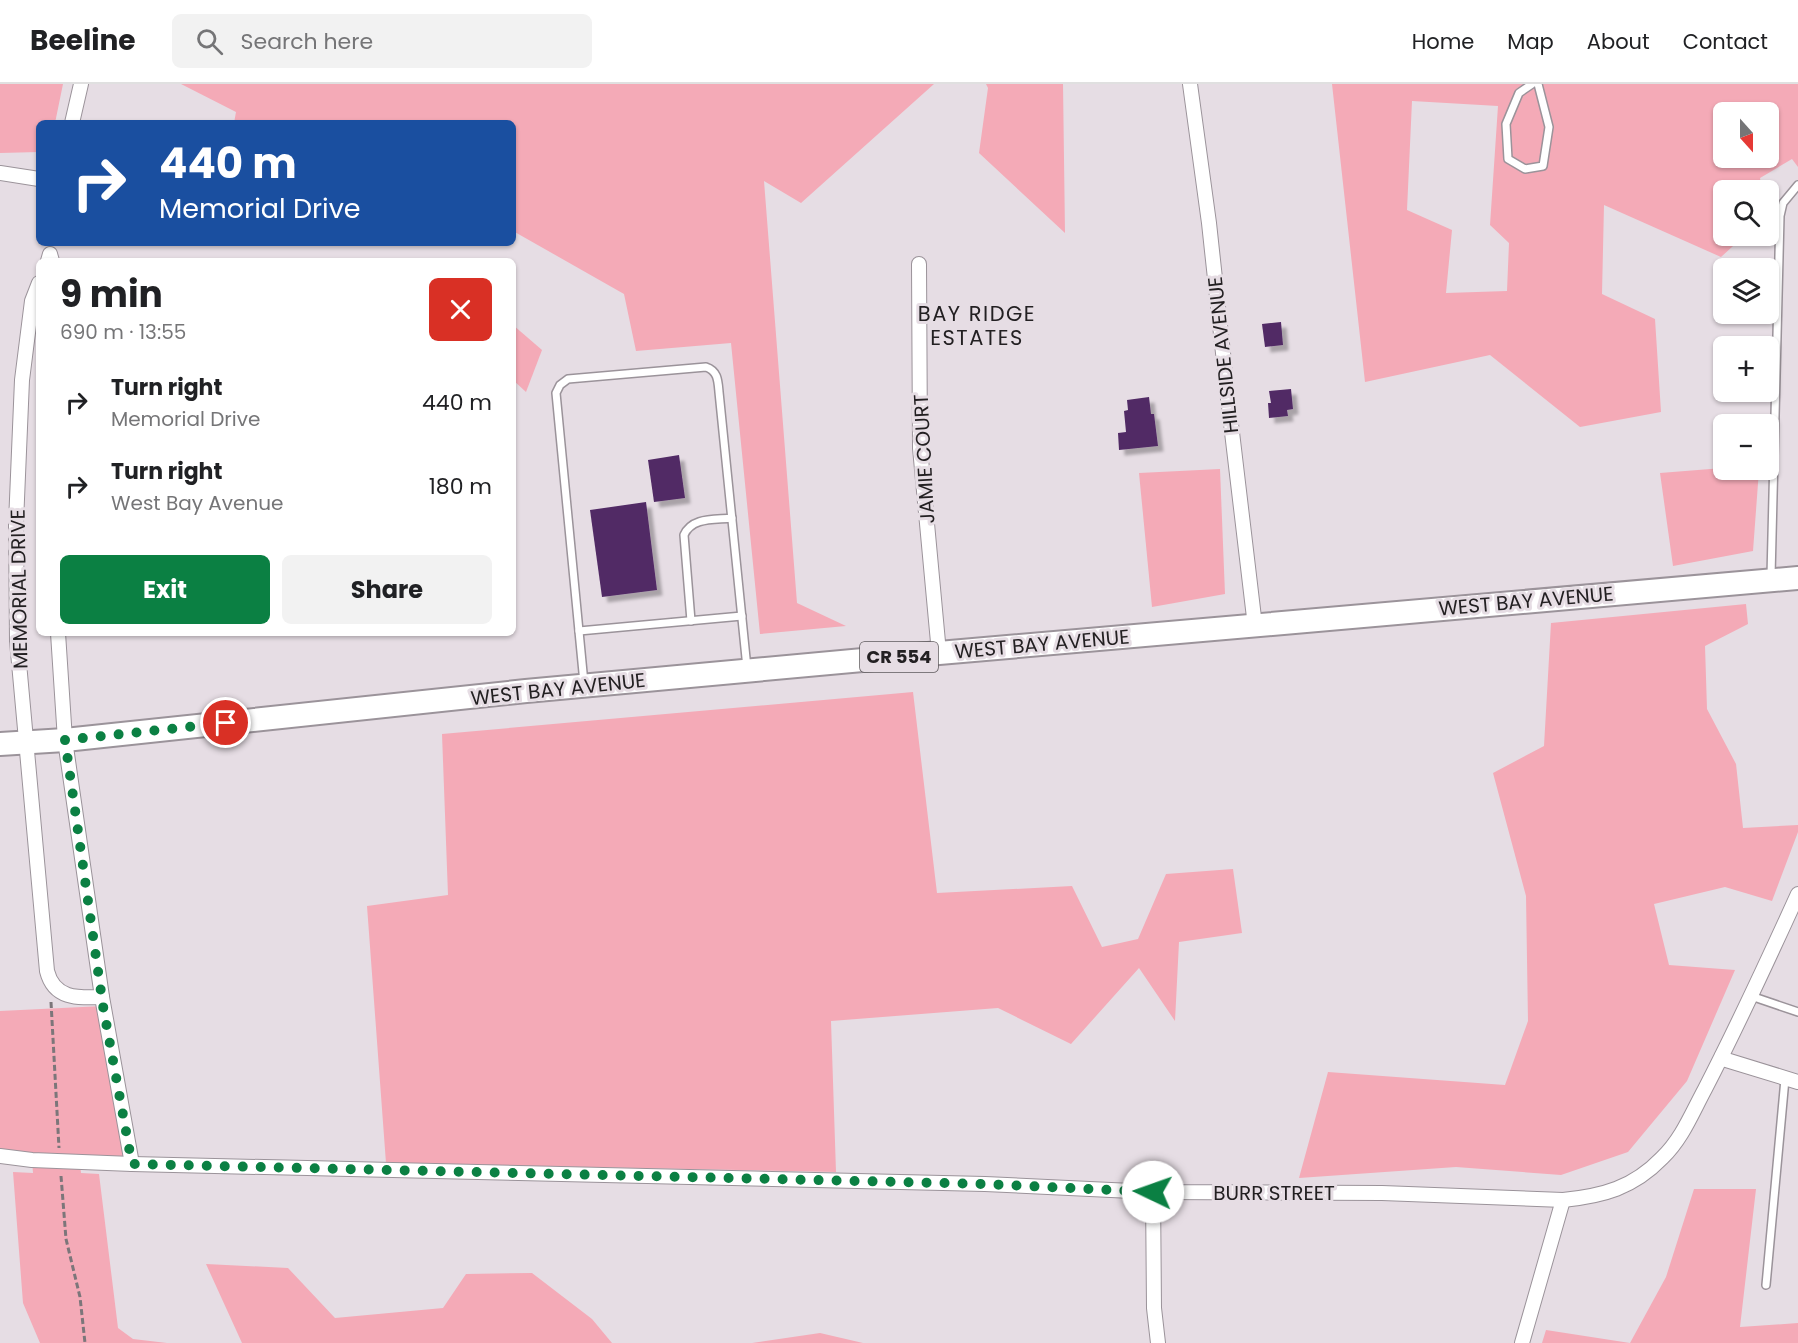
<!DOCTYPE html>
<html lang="en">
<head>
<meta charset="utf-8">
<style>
	:root { --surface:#fff; --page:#f2f2f2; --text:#202124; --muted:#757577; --line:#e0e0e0; --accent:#0b8043 }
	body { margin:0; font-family:Poppins,sans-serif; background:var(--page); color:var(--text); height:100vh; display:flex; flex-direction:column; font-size:22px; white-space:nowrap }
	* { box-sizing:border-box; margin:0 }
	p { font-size:20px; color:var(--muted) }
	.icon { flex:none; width:33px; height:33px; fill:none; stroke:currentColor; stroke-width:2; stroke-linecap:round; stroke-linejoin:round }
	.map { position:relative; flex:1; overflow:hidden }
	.details { position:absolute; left:36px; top:174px; width:480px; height:378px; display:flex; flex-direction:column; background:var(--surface); border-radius:9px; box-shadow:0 2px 4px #0004 }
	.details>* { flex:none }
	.guide { position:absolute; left:36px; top:36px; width:480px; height:126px; border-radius:9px; box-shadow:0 2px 4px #0004; background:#1a4fa0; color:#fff; overflow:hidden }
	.needle { width:39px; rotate:159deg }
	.fabs { position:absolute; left:1713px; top:18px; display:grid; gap:12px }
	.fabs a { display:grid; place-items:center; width:66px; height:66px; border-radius:9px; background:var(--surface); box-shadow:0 2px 4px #0004; font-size:30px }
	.pin { position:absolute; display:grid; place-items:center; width:51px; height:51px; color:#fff; margin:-26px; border:3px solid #fff; border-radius:50%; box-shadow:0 2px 6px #0007 }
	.me { position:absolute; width:66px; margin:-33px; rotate:273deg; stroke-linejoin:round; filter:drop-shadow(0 0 4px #0008) }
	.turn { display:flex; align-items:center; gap:21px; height:126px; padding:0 24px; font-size:27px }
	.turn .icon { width:78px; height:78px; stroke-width:2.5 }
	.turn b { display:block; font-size:42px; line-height:51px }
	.round { display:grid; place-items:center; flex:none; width:63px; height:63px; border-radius:9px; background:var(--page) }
	.summary { display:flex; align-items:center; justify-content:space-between; height:102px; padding:0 24px }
	h1 { font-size:36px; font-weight:700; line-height:45px }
	.action { display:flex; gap:12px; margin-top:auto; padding:12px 24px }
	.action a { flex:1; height:69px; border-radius:9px; background:var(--accent); color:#fff; font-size:24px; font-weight:700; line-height:69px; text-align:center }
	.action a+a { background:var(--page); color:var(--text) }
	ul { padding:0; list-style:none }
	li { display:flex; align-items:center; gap:18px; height:84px; padding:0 24px }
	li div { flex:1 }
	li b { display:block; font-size:22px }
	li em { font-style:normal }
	header { display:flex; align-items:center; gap:36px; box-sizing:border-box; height:84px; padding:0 30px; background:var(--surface); border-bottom:2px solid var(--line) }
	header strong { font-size:28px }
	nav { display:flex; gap:33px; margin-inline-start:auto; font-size:21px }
	.search { width:420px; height:54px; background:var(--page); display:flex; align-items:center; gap:15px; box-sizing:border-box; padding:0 21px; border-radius:9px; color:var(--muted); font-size:22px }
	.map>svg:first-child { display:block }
	.green { fill:#f4aab7; fill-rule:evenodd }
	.building { fill:#512a65; filter:url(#shadow) }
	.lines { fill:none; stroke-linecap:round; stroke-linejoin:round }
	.lane-casing { stroke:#9b939a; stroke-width:10 }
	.street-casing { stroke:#9b939a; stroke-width:16 }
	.primary-casing { stroke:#9b939a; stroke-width:26 }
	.path { stroke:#7c767a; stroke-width:3; stroke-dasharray:6 3; stroke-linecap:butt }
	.lane { stroke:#fff; stroke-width:7 }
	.street { stroke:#fff; stroke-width:14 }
	.primary { stroke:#fff; stroke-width:22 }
	.route { stroke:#0b8043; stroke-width:10; stroke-dasharray:0 18 }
	.labels { text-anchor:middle; stroke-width:6; stroke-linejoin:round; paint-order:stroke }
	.shield { fill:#e6dde4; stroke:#5e595c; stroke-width:1.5 }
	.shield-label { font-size:18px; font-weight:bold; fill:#232022 }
	.street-label { font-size:20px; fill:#232022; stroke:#e6dde4 }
	.neighbourhood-label { font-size:21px; letter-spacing:1.5px; fill:#232022; stroke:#e6dde4 }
</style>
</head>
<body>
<header>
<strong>Beeline</strong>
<div class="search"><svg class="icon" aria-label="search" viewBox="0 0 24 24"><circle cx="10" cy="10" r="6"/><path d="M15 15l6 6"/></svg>Search here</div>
<nav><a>Home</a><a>Map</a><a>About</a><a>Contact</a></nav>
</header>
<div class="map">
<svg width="1798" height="1259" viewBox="0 0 1798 1259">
	<defs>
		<filter id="shadow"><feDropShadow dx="5.5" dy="5.5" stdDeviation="1.5" flood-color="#0004"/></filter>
	</defs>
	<rect width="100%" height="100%" fill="#e6dde4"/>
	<g class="green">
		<path d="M0 0H63L55 39H39V68L0 69Z"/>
		<path d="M181 0H934L801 119 764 97 797 519 846 542 760 550 731 259 636 267 624 210 513 147V39H234L236 28Z"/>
		<path d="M986 0H1063L1065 149 979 69 988 4Z"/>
		<path d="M1332 0H1798V83L1792 75 1760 94 1762 106H1724V152H1744L1721 173 1604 121 1602 210 1655 235 1661 328 1580 343 1490 271 1365 298ZM1412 17 1498 22 1490 141 1509 159 1507 207 1446 209 1452 146 1407 126ZM1724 28H1768V74H1724Z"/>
		<path d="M513 241 542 266 526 308 513 296Z"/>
		<path d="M1723 384 1724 386H1759L1753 467 1673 482 1660 389Z"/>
		<path d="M1220 385 1225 510 1152 523 1139 389Z"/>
		<path d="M1746 520 1748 540 1705 562 1707 625 1736 680 1743 744 1798 741V748L1772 817 1725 803 1654 820 1669 881 1735 886 1687 997 1628 1068 1561 1091 1456 1083 1299 1094 1328 988 1505 1001 1528 937 1526 812 1493 689 1544 662 1551 539Z"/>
		<path d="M913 608 937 809 1072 802 1102 863 1138 855 1166 790 1233 785 1242 849 1179 858 1175 937 1139 884 1071 960 998 924 831 937 836 1088 386 1079 367 822 448 811 442 650Z"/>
		<path d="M103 922 132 1080 80 1079 81 1089 99 1090 118 1244 133 1255 167 1259H40L23 1219 13 1088 33 1089 32 1076 0 1072V927Z"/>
		<path d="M1694 1105H1756L1740 1243 1798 1239V1259H1542L1546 1246 1630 1259 1666 1193Z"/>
		<path d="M206 1180 288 1184 335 1234 443 1224 466 1190 532 1189 592 1235 612 1259H242Z"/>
		<path d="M820 1249 863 1259H752Z"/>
	</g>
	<g class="building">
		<path d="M1281 238 1283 261 1265 263 1262 240Z"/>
		<path d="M1291 305 1293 325 1287 326 1288 332 1269 334 1268 319H1271L1269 307Z"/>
		<path d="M1149 313 1151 330H1154L1158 362 1119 366 1118 349 1126 348 1124 327 1128 326 1127 316Z"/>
		<path d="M679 371 685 414 654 418 648 376Z"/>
		<path d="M646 418 657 506 602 513 590 426Z"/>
	</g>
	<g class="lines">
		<defs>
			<g id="lane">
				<path d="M1532 0 1519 9 1506 40 1508 75 1525 85 1543 82 1549 43 1538 0"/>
				<path d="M1771 492 1780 132 1783 119 1798 101"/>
				<path d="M691 537 684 451C692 433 714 436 732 434"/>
				<path d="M579 547 742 532"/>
				<path d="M584 599 556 309 560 301 568 295 706 283C718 287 718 297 719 308L747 584"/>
				<path d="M1751 912 1798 928"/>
				<path d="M1766 1201 1785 995"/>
			</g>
			<g id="street">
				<path d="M1190 0 1209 139 1227 306 1255 542"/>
				<path d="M72 39 81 0"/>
				<path d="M0 89 39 95"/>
				<path d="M48 177 50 170 52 177"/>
				<path d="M919 180 920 364 939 569"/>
				<path d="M39 199 32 217 22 296 16 439 17 557 47 887C54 915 77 914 102 913L65 656 58 549"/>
				<path d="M102 913 132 1080"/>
				<path d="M1722 972 1723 975 1798 998"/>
				<path d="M0 1072 32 1076 132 1080 985 1100 1153 1108 1382 1109 1563 1116C1603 1112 1633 1104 1662 1074 1682 1055 1692 1029 1705 1005 1738 941 1768 876 1798 810"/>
				<path d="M1153 1108 1154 1224 1158 1259"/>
				<path d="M1522 1259 1563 1116"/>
			</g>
			<path id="primary" d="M0 660 65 656 526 607 939 569 1798 494"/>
		</defs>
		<use href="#lane" class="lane-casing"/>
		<use href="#street" class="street-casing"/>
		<use href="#primary" class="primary-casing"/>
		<g class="path">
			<path d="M51 918 59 1064"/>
			<path d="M61 1092 66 1155 80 1213 85 1259"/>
		</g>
		<use href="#lane" class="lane"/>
		<use href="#street" class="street"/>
		<use href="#primary" class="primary"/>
	</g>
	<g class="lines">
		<path class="route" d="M226 639 65 656 103 922 132 1080 985 1100 1153 1108"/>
	</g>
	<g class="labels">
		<rect class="shield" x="860" y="558" width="78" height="30" rx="4.5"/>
		<g class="shield-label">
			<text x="899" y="579">CR 554</text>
		</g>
		<g class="street-label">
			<text transform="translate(1223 271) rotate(-96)" y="7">HILLSIDE AVENUE</text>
			<text transform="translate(924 375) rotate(-93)" y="7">JAMIE COURT</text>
			<text transform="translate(19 505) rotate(-91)" y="7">MEMORIAL DRIVE</text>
			<text transform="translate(1526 517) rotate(-5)" y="7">WEST BAY AVENUE</text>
			<text transform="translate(1042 560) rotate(-5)" y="7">WEST BAY AVENUE</text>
			<text transform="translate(558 605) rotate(-6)" y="7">WEST BAY AVENUE</text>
			<text x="1274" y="1116">BURR STREET</text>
		</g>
		<g class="neighbourhood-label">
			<text x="977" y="237">BAY RIDGE<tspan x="977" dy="24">ESTATES</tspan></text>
		</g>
	</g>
</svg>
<div class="fabs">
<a><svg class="needle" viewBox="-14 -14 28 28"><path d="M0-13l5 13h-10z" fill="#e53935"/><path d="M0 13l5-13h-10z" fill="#757577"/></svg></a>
<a><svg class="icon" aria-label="search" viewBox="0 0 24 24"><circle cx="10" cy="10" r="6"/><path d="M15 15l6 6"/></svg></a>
<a><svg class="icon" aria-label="layers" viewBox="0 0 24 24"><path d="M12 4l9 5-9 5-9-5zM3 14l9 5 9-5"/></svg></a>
<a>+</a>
<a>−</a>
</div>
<div class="pin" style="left:226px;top:639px;background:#d93025"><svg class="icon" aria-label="arrive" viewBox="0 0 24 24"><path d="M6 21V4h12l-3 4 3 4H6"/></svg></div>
<svg class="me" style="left:1153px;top:1108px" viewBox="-20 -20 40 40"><circle r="19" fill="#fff"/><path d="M0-13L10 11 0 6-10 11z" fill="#0b8043"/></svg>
<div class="guide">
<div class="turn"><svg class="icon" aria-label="right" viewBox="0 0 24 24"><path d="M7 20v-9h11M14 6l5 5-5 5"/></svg><div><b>440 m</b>Memorial Drive</div></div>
</div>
<section class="details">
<div class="summary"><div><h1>9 min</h1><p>690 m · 13:55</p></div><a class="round" style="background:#d93025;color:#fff"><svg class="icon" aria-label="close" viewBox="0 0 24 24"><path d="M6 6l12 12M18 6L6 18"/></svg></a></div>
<ul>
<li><svg class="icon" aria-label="right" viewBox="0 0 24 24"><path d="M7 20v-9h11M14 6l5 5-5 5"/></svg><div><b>Turn right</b><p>Memorial Drive</p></div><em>440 m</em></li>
<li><svg class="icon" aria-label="right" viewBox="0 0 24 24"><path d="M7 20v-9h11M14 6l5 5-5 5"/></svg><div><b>Turn right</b><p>West Bay Avenue</p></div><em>180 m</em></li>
</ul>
<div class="action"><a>Exit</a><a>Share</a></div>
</section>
</div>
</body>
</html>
